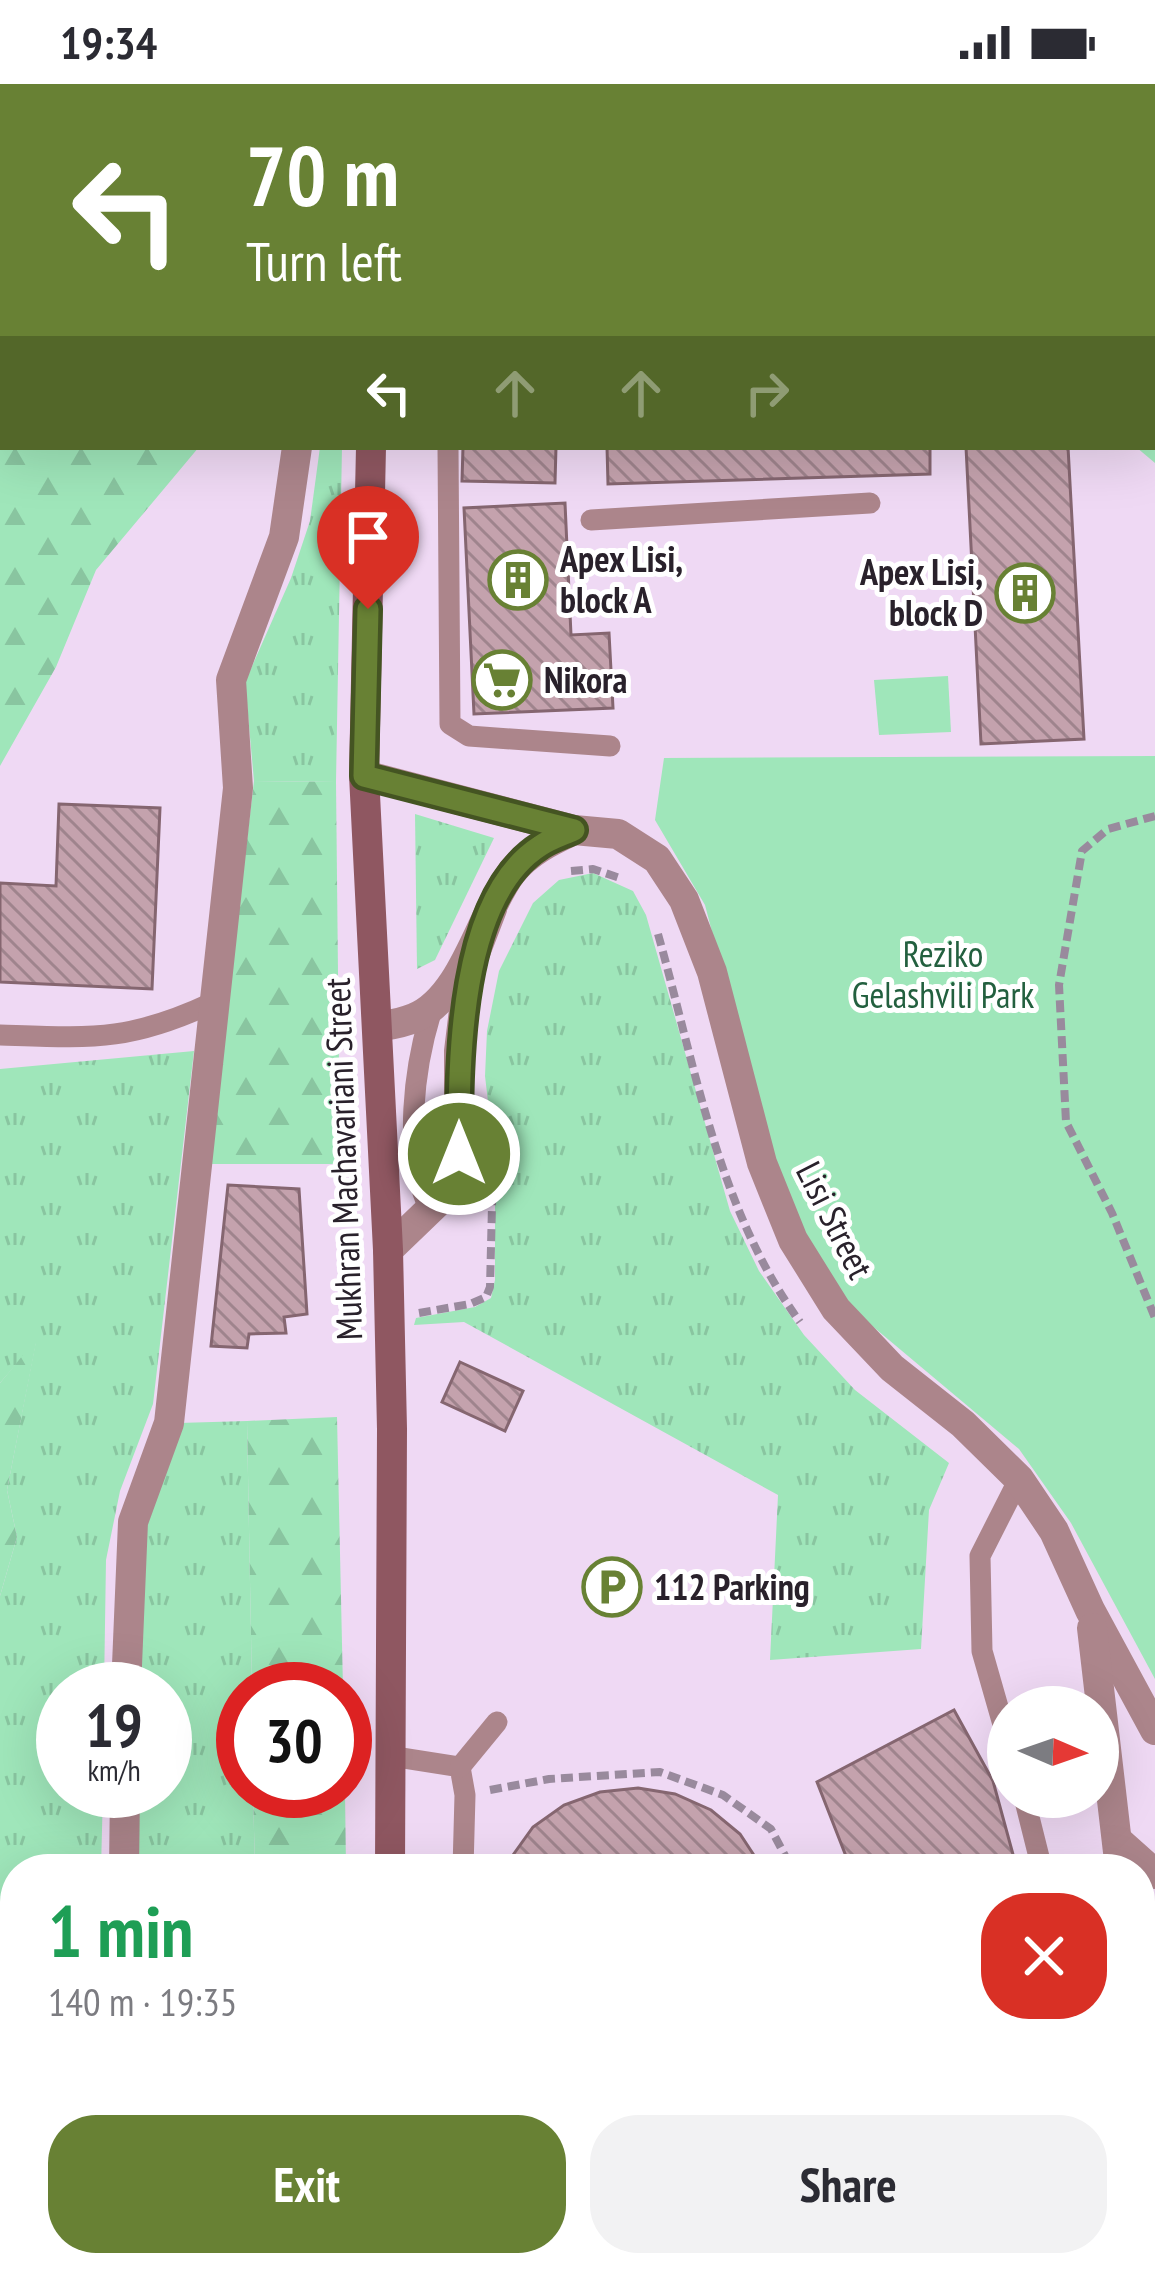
<!DOCTYPE html>
<html lang="en">
<head>
<meta charset="utf-8">
<style>
	:root { --surface:#fff; --page:#f2f2f3; --text:#2b2b33; --muted:#7c7c81; --accent:#688134 }
	body { margin:0; font-family:"PT Sans Narrow",sans-serif; background:var(--page); color:var(--text); height:100vh; display:flex; flex-direction:column; font-size:45px; white-space:nowrap }
	* { box-sizing:border-box; margin:0 }
	p { font-size:39px; color:var(--muted) }
	.icon { flex:none; width:66px; height:66px; fill:none; stroke:currentColor; stroke-width:2; stroke-linecap:round; stroke-linejoin:round }
	.map { position:relative; flex:1; overflow:hidden }
	.sheet { position:absolute; left:0px; top:1770px; width:1155px; height:423px; display:flex; flex-direction:column; background:var(--surface); border-radius:48px 48px 0 0; box-shadow:0 12px 48px #0002 }
	.sheet>* { flex:none }
	.guide { position:absolute; left:0px; top:0px; width:1155px; height:366px; box-shadow:0 12px 48px #0002; background:#688134; color:#fff; overflow:hidden }
	.needle { width:78px; rotate:92deg }
	.controls { position:absolute; left:987px; top:1602px; display:grid; gap:24px }
	.controls a { display:grid; place-items:center; width:132px; height:132px; border-radius:50%; background:var(--surface); box-shadow:0 12px 48px #0002; font-size:60px }
	.speed { position:absolute; left:36px; top:1578px; display:flex; gap:24px; font-size:60px; font-weight:700; text-align:center }
	.speed>* { display:grid; place-content:center; width:156px; height:156px; border-radius:50%; background:var(--surface); box-shadow:0 12px 48px #0002; line-height:1 }
	.speed small { font-size:30px; font-weight:400 }
	.speed .limit { border:18px solid #d22; background:#fff; color:#111 }
	.pin { position:absolute; display:grid; place-items:center; width:102px; height:102px; color:#fff; margin:-123px -51px; border-radius:50% 50% 50% 0; rotate:-45deg; box-shadow:0 0 12px #0007 }
	.pin .icon { rotate:45deg }
	.me { position:absolute; width:132px; margin:-66px; rotate:0deg; stroke-linejoin:round; filter:drop-shadow(0 0 9px #0008) }
	.turn { display:flex; align-items:center; gap:42px; height:252px; padding:0 48px; font-size:54px }
	.turn .icon { width:156px; height:156px; stroke-width:2.5 }
	.turn b { display:block; font-size:84px; line-height:102px }
	.lanes { display:flex; align-items:center; height:114px; padding:0 48px; background:#0003; justify-content:center; gap:60px; direction:ltr }
	.lanes .off { opacity:.35 }
	.round { display:grid; place-items:center; flex:none; width:126px; height:126px; border-radius:48px; background:var(--page) }
	.overview { display:flex; align-items:center; justify-content:space-between; height:204px; padding:0 48px }
	h1 { font-size:72px; font-weight:600; line-height:90px; color:#1e9e55 }
	.button { display:flex; gap:24px; margin-top:auto; padding:24px 48px }
	.button a { flex:1; height:138px; border-radius:48px; background:var(--accent); color:#fff; font-size:48px; font-weight:600; line-height:138px; text-align:center }
	.button a+a { background:var(--page); color:var(--text) }
	.status { display:flex; justify-content:space-between; align-items:center; height:84px; padding:0 60px; background:var(--surface); direction:ltr }
	.status svg { height:33px; fill:currentColor }
	.map>svg:first-child { display:block }
	.grass { fill:url(#grass-tufts) }
	.forest { fill:url(#forest-firs) }
	.park { fill:#9fe6ba }
	.building { fill:url(#building-back-hatch); stroke:#856670; stroke-width:3 }
	.lines { fill:none; stroke-linecap:round; stroke-linejoin:round }
	.path { stroke:#998a9d; stroke-width:8; stroke-dasharray:12 6; stroke-linecap:butt }
	.service { stroke:#ac858b; stroke-width:21 }
	.minor { stroke:#ac858b; stroke-width:30 }
	.secondary { stroke:#8f5761; stroke-width:30 }
	.route-casing { stroke:#445422; stroke-width:30 }
	.route { stroke:#688134; stroke-width:21 }
	.labels { text-anchor:middle; stroke-width:10; stroke-linejoin:round; paint-order:stroke }
	.poi-label { font-size:36px; font-weight:bold; fill:#29212b; stroke:#fff; text-anchor:start }
	.park-label { font-size:36px; fill:#23603f; stroke:#fff }
	.street-label { font-size:36px; fill:#29212b; stroke:#fff }
</style>
</head>
<body>
<div class="status"><b>19:34</b><svg viewBox="0 0 49 12"><path d="M0 12V9h3v3zM5 12V6h3v6zM10 12V3h3v9zM15 12V0h3v12zM26 1h20v11H26zM47 4h2v5h-2z"/></svg></div>
<div class="map">
<svg width="1155" height="2191" viewBox="0 0 1155 2191">
	<defs>
		<pattern id="grass-tufts" width="24" height="20" patternUnits="userSpaceOnUse" patternTransform="scale(3)"><rect width="24" height="20" fill="#9fe6ba"/><path d="M3 7l-1-3M5 7V3M7 7l1-3M15 17l-1-3M17 17v-4M19 17l1-3" fill="none" stroke="#89c5a0"/></pattern>
		<pattern id="forest-firs" width="22" height="20" patternUnits="userSpaceOnUse" patternTransform="scale(3)"><rect width="22" height="20" fill="#9fe6ba"/><path d="M5 1l3.5 6h-7zM16 11l3.5 6h-7z" fill="#89c5a0"/></pattern>
		<pattern id="building-back-hatch" width="6" height="6" patternUnits="userSpaceOnUse" patternTransform="scale(3)"><rect width="6" height="6" fill="#c4a2ad"/><path d="M-1 5l2 2M0 0l6 6M5-1l2 2" fill="none" stroke="#9f848d"/></pattern>
	</defs>
	<rect width="100%" height="100%" fill="#efd9f4"/>
	<g class="grass">
		<path d="M991 0H1155V379L1136 363H1152V3Z"/>
		<path d="M320 363H342L336 698 254 697 245 598 291 494 310 437Z"/>
		<path d="M415 730 494 754 435 876 417 885Z"/>
		<path d="M593 789 633 807 646 831 730 1127 759 1187 804 1251 855 1306 949 1379 929 1426 921 1565 770 1576 778 1411 464 1238 414 1241 416 1234 475 1223 491 1214 495 1196V1077L485 992 487 947 499 887 533 819 559 796Z"/>
		<path d="M194 967 153 1320 120 1407 106 1476 104 1605H63V1707H103L101 1785H15V2178H69L68 2191H0V1512L17 1453 7 1406 36 1257 0 1299V985Z"/>
		<path d="M247 1337 252 1605H243V1707H253L255 1785H136V1707H165V1605H136L137 1447 178 1339Z"/>
		<path d="M114 2178H372L375 2191H112Z"/>
		<path d="M534 2178H907L906 2191H541Z"/>
	</g>
	<g class="forest">
		<path d="M0 67 3 363H199L96 486 56 583 0 682Z"/>
		<path d="M254 697 336 698 340 1080H208Z"/>
		<path d="M37 1254 7 1406 17 1453 0 1512V1299Z"/>
		<path d="M337 1333 343 1605H252L247 1337Z"/>
		<path d="M253 1707H345L346 1785H255Z"/>
	</g>
	<g class="park">
		<path d="M948 592 951 648 879 651 874 596Z"/>
		<path d="M1155 672V1595L1071 1439 1019 1365 852 1225 805 1156 769 1066 705 821 655 736 664 674Z"/>
		<path d="M955 2178H1090L1088 2191H952Z"/>
	</g>
	<g class="building">
		<path d="M408 0H519V3H409Z"/>
		<rect x="575" y="0" width="128" height="3"/>
		<path d="M463 363H556L555 399 462 397Z"/>
		<path d="M607 363H930V390L608 400Z"/>
		<path d="M966 363H1068L1084 655 981 660Z"/>
		<path d="M565 419 571 551 609 549 613 624 474 630 464 424Z"/>
		<path d="M59 720 160 724 152 905 0 898V799L56 802Z"/>
		<path d="M228 1101 299 1105 307 1230 284 1233 286 1249 249 1250 247 1264 211 1262Z"/>
		<path d="M460 1278 523 1307 505 1347 442 1318Z"/>
		<path d="M954 1626 993 1697 1017 1785H851L817 1698Z"/>
		<path d="M638 1704 675 1710 711 1726 740 1750 763 1785H503L533 1743 564 1721 600 1708Z"/>
	</g>
	<g class="lines">
		<g class="path">
			<path d="M825 0 826 3"/>
			<path d="M758 3V0"/>
			<path d="M1155 732 1108 745 1082 767 1059 901 1066 1038 1112 1129 1155 1234"/>
			<path d="M571 787 593 785 620 794"/>
			<path d="M658 850C695 981 718 1126 800 1238"/>
			<path d="M419 1229 470 1220 486 1213 490 1203 493 1081"/>
			<path d="M490 1706 549 1695 660 1688 723 1711 771 1745 792 1785"/>
			<path d="M1048 2191 1061 2178"/>
		</g>
		<g class="service">
			<path d="M448 363 450 640 469 652 610 662"/>
			<path d="M591 436 870 419"/>
			<path d="M0 951C92 954 129 958 214 918"/>
			<path d="M430 1126C402 1069 414 981 433 922"/>
			<path d="M1008 1658 982 1567 980 1472 1019 1395"/>
			<path d="M390 1672 460 1683 465 1711 463 1785"/>
			<path d="M460 1683 497 1638"/>
			<path d="M1024 1713 1042 1785"/>
			<path d="M1140 2120 1155 2130"/>
			<path d="M521 2178 528 2191"/>
			<path d="M924 2191 928 2178"/>
			<path d="M1118 2191 1120 2178"/>
		</g>
		<g class="minor">
			<path d="M364 691 574 746 618 750 657 775 684 816 712 888 762 1079 793 1156 836 1225 892 1284 963 1340 1019 1395 1054 1447 1090 1526 1155 1646"/>
			<path d="M377 943C389 941 403 939 414 934 464 914 481 829 512 788 529 767 551 757 574 746"/>
			<path d="M388 1166 441 1115 459 1070V967L469 885 492 825"/>
			<path d="M1092 1544 1120 1785"/>
			<path d="M126 1605 133 1438 169 1339 238 704 231 596 284 453 297 363"/>
			<path d="M1117 1756 1155 1790"/>
			<path d="M124 1785 125 1707"/>
			<path d="M1140 1913 1144 1930 1140 1985"/>
			<path d="M1144 1930 1155 1875"/>
			<path d="M97 2191 98 2178"/>
		</g>
		<g class="secondary">
			<path d="M372 0V3"/>
			<path d="M371 363 364 691 388 1166 392 1345 390 1785"/>
			<path d="M422 2178 428 2191"/>
		</g>
	</g>
	<g class="lines">
		<defs>
			<path id="route" d="M368 525 364 692 574 746C563 751 550 755 540 762 457 815 459 983 459 1070"/>
		</defs>
		<use href="#route" class="route-casing"/>
		<use href="#route" class="route"/>
	</g>
	<defs>
		<symbol id="building-ring" viewBox="-11 -11 22 22"><circle r="9.5" fill="#fff" stroke="#688134" stroke-width="1.5"/><path d="M-4-6H4V6H1V3H-1V6H-4ZM-2.5-4.3h1.7v1.8h-1.7ZM.8-4.3h1.7v1.8H.8ZM-2.5-1h1.7V.8h-1.7ZM.8-1h1.7V.8H.8Z" fill="#688134"/></symbol>
		<symbol id="supermarket-ring" viewBox="-11 -11 22 22"><circle r="9.5" fill="#fff" stroke="#688134" stroke-width="1.5"/><path d="M-6-5.5h2.5l.6 2H6L4.5 2H-2.5L-4.4-4H-6ZM-1.5 3.2a1.3 1.3 0 1 0 .1 0ZM3 3.2a1.3 1.3 0 1 0 .1 0Z" fill="#688134"/></symbol>
		<symbol id="parking-ring" viewBox="-11 -11 22 22"><circle r="9.5" fill="#fff" stroke="#688134" stroke-width="1.5"/><path d="M-3.5-5.5H1a3.5 3.5 0 0 1 0 7H-1V5.5H-3.5ZM-1-3.4V-.6H.8a1.4 1.4 0 0 0 0-2.8Z" fill="#688134"/></symbol>
	</defs>
	<g fill-rule="evenodd">
		<use href="#building-ring" x="485" y="463" width="66" height="66"/>
		<use href="#building-ring" x="992" y="476" width="66" height="66"/>
		<use href="#supermarket-ring" x="469" y="563" width="66" height="66"/>
		<use href="#parking-ring" x="579" y="1470" width="66" height="66"/>
	</g>
	<g class="labels">
		<g class="poi-label">
			<text x="560" y="488">Apex Lisi,<tspan x="560" dy="41">block A</tspan></text>
			<text x="983" y="501" text-anchor="end">Apex Lisi,<tspan x="983" dy="41">block D</tspan></text>
			<text x="544" y="609">Nikora</text>
			<text x="654" y="1516">112 Parking</text>
		</g>
		<g class="park-label">
			<text x="943" y="883">Reziko<tspan x="943" dy="41">Gelashvili Park</tspan></text>
		</g>
		<g class="street-label">
			<text transform="translate(343 1075) rotate(-92)" y="13">Mukhran Machavariani Street</text>
			<text transform="translate(835 1136) rotate(63)" y="13">Lisi Street</text>
		</g>
	</g>
</svg>
<div class="controls">
<a><svg class="needle" viewBox="-14 -14 28 28"><path d="M0-13l5 13h-10z" fill="#e53935"/><path d="M0 13l5-13h-10z" fill="#7c7c81"/></svg></a>
</div>
<div class="speed"><div>19<small>km/h</small></div><div class="limit">30</div></div>
<div class="pin" style="left:368px;top:525px;background:#d93025"><svg class="icon" aria-label="arrive" viewBox="0 0 24 24"><path d="M6 21V4h12l-3 4 3 4H6"/></svg></div>
<svg class="me" style="left:459px;top:1070px" viewBox="-20 -20 40 40"><circle r="17" fill="#688134" stroke="#fff" stroke-width="3"/><path d="M0-11L8 9 0 5-8 9z" fill="#fff"/></svg>
<div class="guide">
<div class="turn"><svg class="icon" aria-label="left" viewBox="0 0 24 24"><path d="M17 20v-9H6M10 6l-5 5 5 5"/></svg><div><b>70 m</b>Turn left</div></div>
<div class="lanes"><svg class="icon" aria-label="left" viewBox="0 0 24 24"><path d="M17 20v-9H6M10 6l-5 5 5 5"/></svg><svg class="icon off" aria-label="ahead" viewBox="0 0 24 24"><path d="M12 20V5M6 11l6-6 6 6"/></svg><svg class="icon off" aria-label="ahead" viewBox="0 0 24 24"><path d="M12 20V5M6 11l6-6 6 6"/></svg><svg class="icon off" aria-label="right" viewBox="0 0 24 24"><path d="M7 20v-9h11M14 6l5 5-5 5"/></svg></div>
</div>
<section class="sheet">
<div class="overview"><div><h1>1 min</h1><p>140 m · 19:35</p></div><a class="round" style="background:#d93025;color:#fff"><svg class="icon" aria-label="close" viewBox="0 0 24 24"><path d="M6 6l12 12M18 6L6 18"/></svg></a></div>
<div class="button"><a>Exit</a><a>Share</a></div>
</section>
</div>
</body>
</html>
